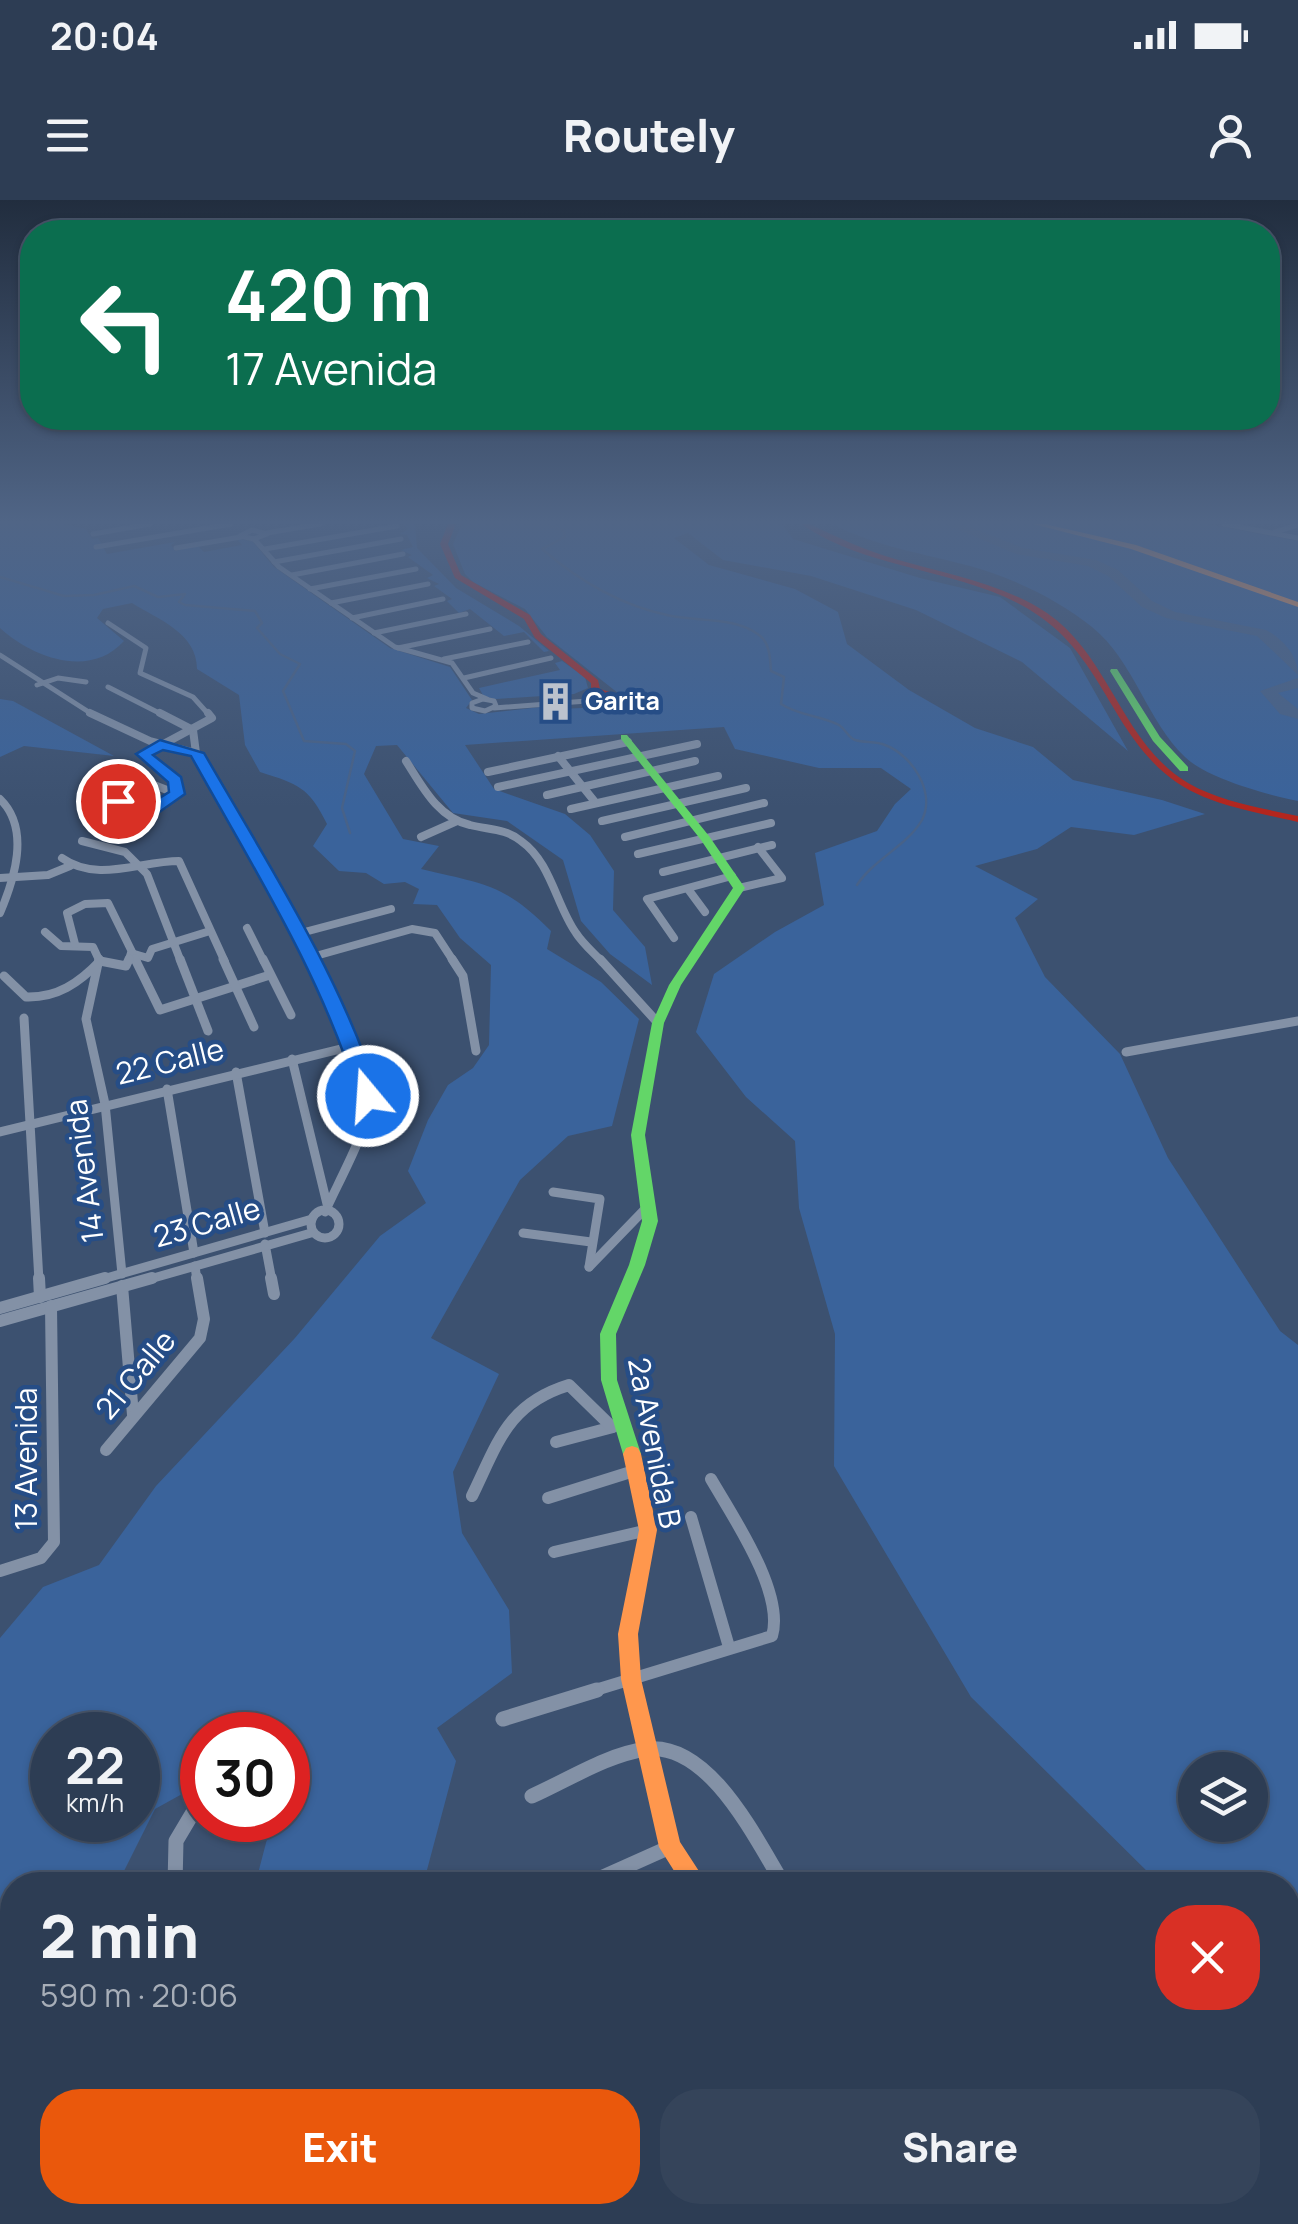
<!DOCTYPE html>
<html lang="en">
<head>
<meta charset="utf-8">
<style>
	:root { --surface:#2d3d54; --page:#35445a; --text:#f1f3f6; --muted:#a7aeb8; --line:#48566b; --accent:#ea580c }
	body { margin:0; font-family:Manrope,sans-serif; background:var(--page); color:var(--text); height:100vh; display:flex; flex-direction:column; font-size:38px; white-space:nowrap }
	* { box-sizing:border-box; margin:0 }
	p { font-size:32px; color:var(--muted) }
	.icon { flex:none; width:55px; height:55px; fill:none; stroke:currentColor; stroke-width:2; stroke-linecap:round; stroke-linejoin:round }
	.map { position:relative; flex:1; overflow:hidden }
	.drawer { position:absolute; left:0px; top:1672px; width:1300px; height:352px; display:flex; flex-direction:column; background:var(--surface); border-radius:40px 40px 0 0; box-shadow:0 2px 8px #0004,0 0 0 2px var(--line) }
	.drawer>* { flex:none }
	.guide { position:absolute; left:20px; top:20px; width:1260px; height:210px; border-radius:40px; box-shadow:0 2px 8px #0004,0 0 0 2px var(--line); background:#0b6e4f; color:#fff; overflow:hidden }
	.buttons { position:absolute; left:1178px; top:1552px; display:grid; gap:20px }
	.buttons a { display:grid; place-items:center; width:90px; height:90px; border-radius:50%; background:var(--surface); box-shadow:0 2px 8px #0004,0 0 0 2px var(--line); font-size:50px }
	.speed { position:absolute; left:30px; top:1512px; display:flex; gap:20px; font-size:50px; font-weight:700; text-align:center }
	.speed>* { display:grid; place-content:center; width:130px; height:130px; border-radius:50%; background:var(--surface); box-shadow:0 2px 8px #0004,0 0 0 2px var(--line); line-height:1 }
	.speed small { font-size:25px; font-weight:400 }
	.speed .limit { border:15px solid #d22; background:#fff; color:#111 }
	.pin { position:absolute; display:grid; place-items:center; width:85px; height:85px; color:#fff; margin:-42px; border:5px solid #fff; border-radius:50%; box-shadow:0 2px 10px #0007 }
	.me { position:absolute; width:110px; margin:-55px; rotate:342deg; stroke-linejoin:round; filter:drop-shadow(0 0 8px #0008) }
	.turn { display:flex; align-items:center; gap:35px; height:210px; padding:0 40px; font-size:45px }
	.turn .icon { width:130px; height:130px; stroke-width:2.5 }
	.turn b { display:block; font-size:70px; line-height:85px }
	.round { display:grid; place-items:center; flex:none; width:105px; height:105px; border-radius:40px; background:var(--page) }
	.overview { display:flex; align-items:center; justify-content:space-between; height:170px; padding:0 40px }
	h1 { font-size:60px; font-weight:800; line-height:75px }
	.button { display:flex; gap:20px; margin-top:auto; padding:20px 40px }
	.button a { flex:1; height:115px; border-radius:40px; background:var(--accent); color:#fff; font-size:40px; font-weight:800; line-height:115px; text-align:center }
	.button a+a { background:var(--page); color:var(--text) }
	.status { display:flex; justify-content:space-between; align-items:center; height:70px; padding:0 50px; background:var(--surface); direction:ltr }
	.status svg { height:28px; fill:currentColor }
	header { display:flex; justify-content:space-between; align-items:center; height:130px; padding:0 40px; background:var(--surface); font-size:45px; font-weight:800 }
	.map>svg:first-child { display:block }
	.green { fill:#3a639b; fill-rule:evenodd }
	.lines { fill:none; stroke-linecap:round; stroke-linejoin:round }
	.stream { stroke:#476289; stroke-width:2.5 }
	.river { fill:#476289; fill-rule:evenodd }
	.street-far4 { stroke:#8391a6; stroke-width:5 }
	.street-far3 { stroke:#8391a6; stroke-width:8 }
	.street-far2 { stroke:#8391a6; stroke-width:9 }
	.street-far1 { stroke:#8391a6; stroke-width:12 }
	.street { stroke:#8391a6; stroke-width:15 }
	.fast { fill:#63d668; fill-rule:evenodd }
	.slow { fill:#ff974d; fill-rule:evenodd }
	.jam { fill:#b3261e; fill-rule:evenodd }
	.route { fill:#1a73e8; stroke:#114b97; stroke-width:2.5 }
	.labels { text-anchor:middle; stroke-width:9; stroke-linejoin:round; paint-order:stroke }
	.far-poi-label { font-size:25px; font-weight:bold; fill:#fff; stroke:#264d86; text-anchor:start }
	.street-label { font-size:30px; fill:#fff; stroke:#264d86 }
</style>
</head>
<body>
<div class="status"><b>20:04</b><svg viewBox="0 0 49 12"><path d="M0 12V9h3v3zM5 12V6h3v6zM10 12V3h3v9zM15 12V0h3v12zM26 1h20v11H26zM47 4h2v5h-2z"/></svg></div>
<header><svg class="icon" aria-label="menu" viewBox="0 0 24 24"><path d="M4 6h16M4 12h16M4 18h16"/></svg>Routely<svg class="icon" aria-label="person" viewBox="0 0 24 24"><circle cx="12" cy="8" r="4"/><path d="M4 21q1-7 8-7t8 7"/></svg></header>
<div class="map">
<svg width="1298" height="2024" viewBox="0 0 1298 2024">
	<rect width="100%" height="100%" fill="#3c5170"/>
	<g class="green">
		<path d="M0 324H65L86 329 92 339 98 338 107 354 175 342 171 345 175 351 198 346 204 352 242 345 237 339 252 341 274 367 390 448 450 467 472 500 466 508 479 514 549 506 561 509 622 506 623 497 547 437 525 409 473 382 465 374 453 344 462 324H782L793 339 920 378 1000 397 1070 448 1128 551 1022 462 916 410 811 376 723 360 688 333 674 338 709 365 795 389 838 412 847 444 909 490 975 528 1033 547 1073 580 1162 600 1205 614 1134 635 1071 627 1037 649 975 666 1038 699 1015 718 1045 777 1120 854 1168 958 1280 1131 1298 1145V1830L1288 1815V1685H1161L971 1497 834 1266 835 1134 799 1008 795 941 746 897 696 832 714 774 775 732 824 705 815 653 877 631 895 604 911 589 881 568H819L735 549 724 527 465 545 494 589 565 614 590 635 614 671 613 710 645 747 652 785 610 754 581 721 563 660 507 621 453 613 397 545 376 546 364 574 403 639 439 646 421 669C483 684 504 683 551 731L547 749 601 782 639 819 612 926 568 936 520 980 431 1138 499 1174 453 1272 462 1333 509 1410 512 1473 437 1528 456 1561 423 1685H255L272 1620H288V1535H202V1583L155 1609 117 1685H12V1904L0 1937V1438L43 1387 99 1365 156 1286 295 1138 380 1036 426 1003 408 971 428 920 448 885 473 868 489 845 491 765 460 738 437 705 413 704 419 689 405 682 384 684 366 673 339 671 313 646 327 624C309 587 298 584 260 572L245 545 239 495 197 469C197 433 159 420 132 403L103 409 97 418 124 441C90 479 33 458 0 428ZM52 1535H138V1620H52ZM1195 1570H1250V1625H1195Z"/>
		<path d="M404 324H415L417 348 456 388 519 426 549 451 544 452 524 432 504 436 470 409 459 413 447 401 452 399 434 386 439 384 427 378 433 375 408 357 412 355 401 350 413 347 407 335 400 334 408 329Z"/>
		<path d="M832 324H1207L1298 341V601C1268 595 1206 578 1185 557 1147 521 1134 461 1092 427 1059 400 1011 377 970 366 922 353 877 347 832 324Z"/>
		<path d="M562 461 585 477 588 488 574 494 496 499 484 497 479 488 560 470 555 463Z"/>
		<path d="M0 499 13 501 114 556 24 546 0 557Z"/>
		<path d="M304 2013H413V2024H307Z"/>
	</g>
	<g class="lines">
		<g class="stream">
			<path d="M526 324H542"/>
			<path d="M546 324 564 331 565 337 542 349C578 380 620 405 667 415 696 422 734 416 759 435 770 443 770 458 771 471L784 477 781 504C799 516 820 515 839 525 845 529 849 538 855 540 864 543 876 541 885 545 912 555 936 592 922 620 907 646 874 659 857 685"/>
			<path d="M0 377 64 396 94 395 134 386 158 397 185 394 179 402 185 405 255 411 262 423 257 428 280 454 300 464 283 491 304 541 346 544 355 551 342 608 350 633"/>
		</g>
		<g class="river">
			<path d="M945 324H962L1023 348 1096 360 1118 370 1152 401 1175 412 1266 430C1283 439 1298 456 1298 475L1257 436 1166 418 1142 407 1108 376 1088 366 1016 354Z"/>
			<path d="M1298 478V488L1278 493 1298 509V519L1280 514 1260 491Z"/>
		</g>
		<g class="street-far4">
			<path d="M1224 324 1298 338"/>
			<path d="M252 330 267 334 254 339 240 336Z"/>
			<path d="M1275 332 1298 325"/>
			<path d="M267 333 320 324"/>
			<path d="M93 334 150 324"/>
			<path d="M254 339 279 367 395 447 452 463 473 493 487 499"/>
			<path d="M96 347 231 324"/>
			<path d="M176 348 241 337"/>
			<path d="M265 349 397 326"/>
			<path d="M274 362 401 339"/>
			<path d="M292 375 403 354"/>
			<path d="M310 389 416 369"/>
			<path d="M331 403 428 384"/>
			<path d="M352 418 443 399"/>
			<path d="M108 423 146 448 140 473 193 497 210 516"/>
			<path d="M374 433 466 414"/>
			<path d="M398 448 490 429"/>
			<path d="M0 455 95 516"/>
			<path d="M444 459 528 442"/>
			<path d="M464 478 551 458"/>
			<path d="M37 485 58 478 86 482"/>
			<path d="M108 487 165 516"/>
			<path d="M483 499 494 501 496 506 485 511 472 508V503Z"/>
			<path d="M494 508 600 500"/>
		</g>
		<g class="street-far3">
			<path d="M90 513 150 541 196 553"/>
			<path d="M160 513 193 530 196 553 313 762"/>
			<path d="M558 556 595 602"/>
			<path d="M406 561C422 586 438 618 470 625 489 630 505 628 521 641 551 662 556 705 576 733 583 744 594 753 602 762"/>
			<path d="M116 570 177 594"/>
			<path d="M488 572 628 542"/>
			<path d="M498 587 697 544"/>
			<path d="M547 595 695 561"/>
			<path d="M88 596 140 607 164 605 179 586 161 566 143 555 212 518 208 513"/>
			<path d="M0 599C31 629 14 680 0 713"/>
			<path d="M571 609 718 576"/>
			<path d="M602 621 746 588"/>
			<path d="M421 637 457 621"/>
			<path d="M625 637 764 603"/>
			<path d="M82 641 125 652 147 674 181 762"/>
			<path d="M638 654 771 623"/>
			<path d="M62 658C97 683 140 661 179 661L225 762"/>
			<path d="M663 672 772 645"/>
			<path d="M0 678 48 675 70 666"/>
			<path d="M739 688 782 678 758 647"/>
			<path d="M688 689 705 712"/>
			<path d="M247 728 264 762"/>
			<path d="M45 732 61 746 93 747 100 762"/>
			<path d="M297 734 391 709"/>
			<path d="M674 738 647 699 732 676"/>
			<path d="M75 744 67 713 85 704 108 703 137 762"/>
			<path d="M312 757 412 729 435 733 454 762"/>
			<path d="M99 762H105"/>
			<path d="M128 762 131 753 148 758 152 749 210 731"/>
		</g>
		<g class="street-far2">
			<path d="M99 759 86 819 105 904 122 1074"/>
			<path d="M135 759 160 810 270 775"/>
			<path d="M180 759 208 831"/>
			<path d="M223 759 254 827"/>
			<path d="M263 759 291 815"/>
			<path d="M312 759C333 797 376 867 368 911 363 938 337 985 325 1012"/>
			<path d="M452 759 463 776 476 851"/>
			<path d="M600 759 658 823"/>
			<path d="M4 776 26 797C57 798 79 783 100 761L126 766 129 759"/>
			<path d="M24 818 39 1081"/>
			<path d="M1126 852 1298 821"/>
			<path d="M292 859 327 1004"/>
			<path d="M236 872 265 1033"/>
			<path d="M167 889 194 1053"/>
			<path d="M0 932 353 846"/>
			<path d="M553 992 600 999 589 1067"/>
			<circle cx="325" cy="1024" r="14"/>
			<path d="M523 1033 591 1042"/>
			<path d="M265 1044 272 1081"/>
			<path d="M195 1066 197 1081"/>
			<path d="M589 1067 648 1006"/>
			<path d="M96 1081 312 1019"/>
			<path d="M143 1081 311 1033"/>
		</g>
		<g class="street-far1">
			<path d="M39 1078 40 1097"/>
			<path d="M271 1078 274 1094"/>
			<path d="M122 1086 133 1215"/>
			<path d="M0 1108 105 1078"/>
			<path d="M0 1121 152 1078"/>
			<path d="M556 1242 613 1227"/>
			<path d="M106 1250 200 1138 204 1119 197 1078"/>
			<path d="M472 1296C498 1243 507 1204 569 1185L612 1227"/>
			<path d="M548 1298 637 1270"/>
			<path d="M691 1317 729 1447"/>
			<path d="M554 1352 648 1330"/>
			<path d="M0 1371 41 1358 54 1342 51 1106"/>
			<path d="M589 1492 772 1436C785 1393 733 1317 711 1279"/>
		</g>
		<g class="street">
			<path d="M503 1519 597 1490"/>
			<path d="M532 1596C568 1580 608 1554 647 1549 710 1542 756 1640 784 1685"/>
			<path d="M175 1685 176 1641 198 1604"/>
			<path d="M585 1685 670 1647"/>
			<path d="M122 2012V2024"/>
			<path d="M207 2012 209 2024"/>
			<path d="M487 2012 489 2024"/>
			<path d="M608 2012 610 2024"/>
			<path d="M778 2012 782 2024"/>
			<path d="M888 2012 893 2024"/>
			<path d="M996 2012 1003 2024"/>
			<path d="M36 2024 39 2012"/>
			<path d="M693 2024 722 2012"/>
		</g>
		<g class="fast">
			<path d="M1111 469H1117L1160 537 1188 567V571H1180L1153 541 1110 471Z"/>
			<path d="M621 535H627L709 636 745 688 681 785 664 823 645 935 658 1021 645 1065 616 1134 617 1180 641 1254 638 1260 632 1262 626 1260 623 1254 601 1180 600 1134 629 1065 642 1021 631 935 652 823 669 785 733 688 701 640 621 539Z"/>
		</g>
		<g class="slow">
			<path d="M1033 324H1045L1136 345 1298 402V407L1131 349Z"/>
			<path d="M632 1246 638 1248 641 1254 657 1330 638 1434 641 1479 680 1642 708 1685H683L659 1647 621 1479 618 1434 639 1330 623 1254 626 1248Z"/>
		</g>
		<g class="jam">
			<path d="M448 324H456L448 344 461 375 530 415 541 434 598 480 600 489 610 492V499L586 500 583 494 591 490V483L535 438 524 419 455 378 440 344Z"/>
			<path d="M801 324H810C838 338 865 350 895 359 946 374 1002 383 1047 413 1110 456 1122 544 1188 583 1221 602 1261 608 1298 616V622C1203 601 1165 596 1113 507 1093 473 1074 441 1042 418 971 367 873 374 801 324Z"/>
		</g>
	</g>
	<linearGradient id="sky" x2="0" y2="1"><stop stop-color="#212d3e"/><stop offset="0.53" stop-color="#506586"/><stop offset="1" stop-color="#506586" stop-opacity="0"/></linearGradient>
	<rect width="1298" height="607" fill="url(#sky)"/>
	<path class="route" d="M160 540 204 553C268 664 339 773 379 896L376 901H361L358 896C321 774 252 666 191 556L163 550 153 555 181 577 185 594 158 613 111 601 118 596 150 604 169 592 168 582 136 554Z"/>
	<defs>
		<symbol id="building-bare" viewBox="-9 -9 18 18"><path d="M-4-6H4V6H1V3H-1V6H-4ZM-2.5-4.3h1.7v1.8h-1.7ZM.8-4.3h1.7v1.8H.8ZM-2.5-1h1.7V.8h-1.7ZM.8-1h1.7V.8H.8Z" fill="#bbc2cd" stroke="#264d86" stroke-width="2.5" paint-order="stroke"/></symbol>
	</defs>
	<g fill-rule="evenodd">
		<use href="#building-bare" x="528" y="474" width="55" height="55"/>
	</g>
	<g class="labels">
		<g class="far-poi-label">
			<text x="585" y="510">Garita</text>
		</g>
		<g class="street-label">
			<text transform="translate(170 862) rotate(-14)" y="10">22 Calle</text>
			<text transform="translate(85 971) rotate(-97)" y="10">14 Avenida</text>
			<text transform="translate(207 1023) rotate(-16)" y="10">23 Calle</text>
			<text transform="translate(136 1175) rotate(-50)" y="10">21 Calle</text>
			<text transform="translate(654 1243) rotate(79)" y="10">2a Avenida B</text>
			<text transform="translate(27 1259) rotate(-90)" y="10">13 Avenida</text>
		</g>
	</g>
</svg>
<div class="buttons">
<a><svg class="icon" aria-label="layers" viewBox="0 0 24 24"><path d="M12 4l9 5-9 5-9-5zM3 14l9 5 9-5"/></svg></a>
</div>
<div class="speed"><div>22<small>km/h</small></div><div class="limit">30</div></div>
<div class="pin" style="left:118px;top:601px;background:#d93025"><svg class="icon" aria-label="arrive" viewBox="0 0 24 24"><path d="M6 21V4h12l-3 4 3 4H6"/></svg></div>
<svg class="me" style="left:368px;top:896px" viewBox="-20 -20 40 40"><circle r="17" fill="#1a73e8" stroke="#fff" stroke-width="3"/><path d="M0-11L8 9 0 5-8 9z" fill="#fff"/></svg>
<div class="guide">
<div class="turn"><svg class="icon" aria-label="left" viewBox="0 0 24 24"><path d="M17 20v-9H6M10 6l-5 5 5 5"/></svg><div><b>420 m</b>17 Avenida</div></div>
</div>
<section class="drawer">
<div class="overview"><div><h1>2 min</h1><p>590 m · 20:06</p></div><a class="round" style="background:#d93025;color:#fff"><svg class="icon" aria-label="close" viewBox="0 0 24 24"><path d="M6 6l12 12M18 6L6 18"/></svg></a></div>
<div class="button"><a>Exit</a><a>Share</a></div>
</section>
</div>
</body>
</html>
